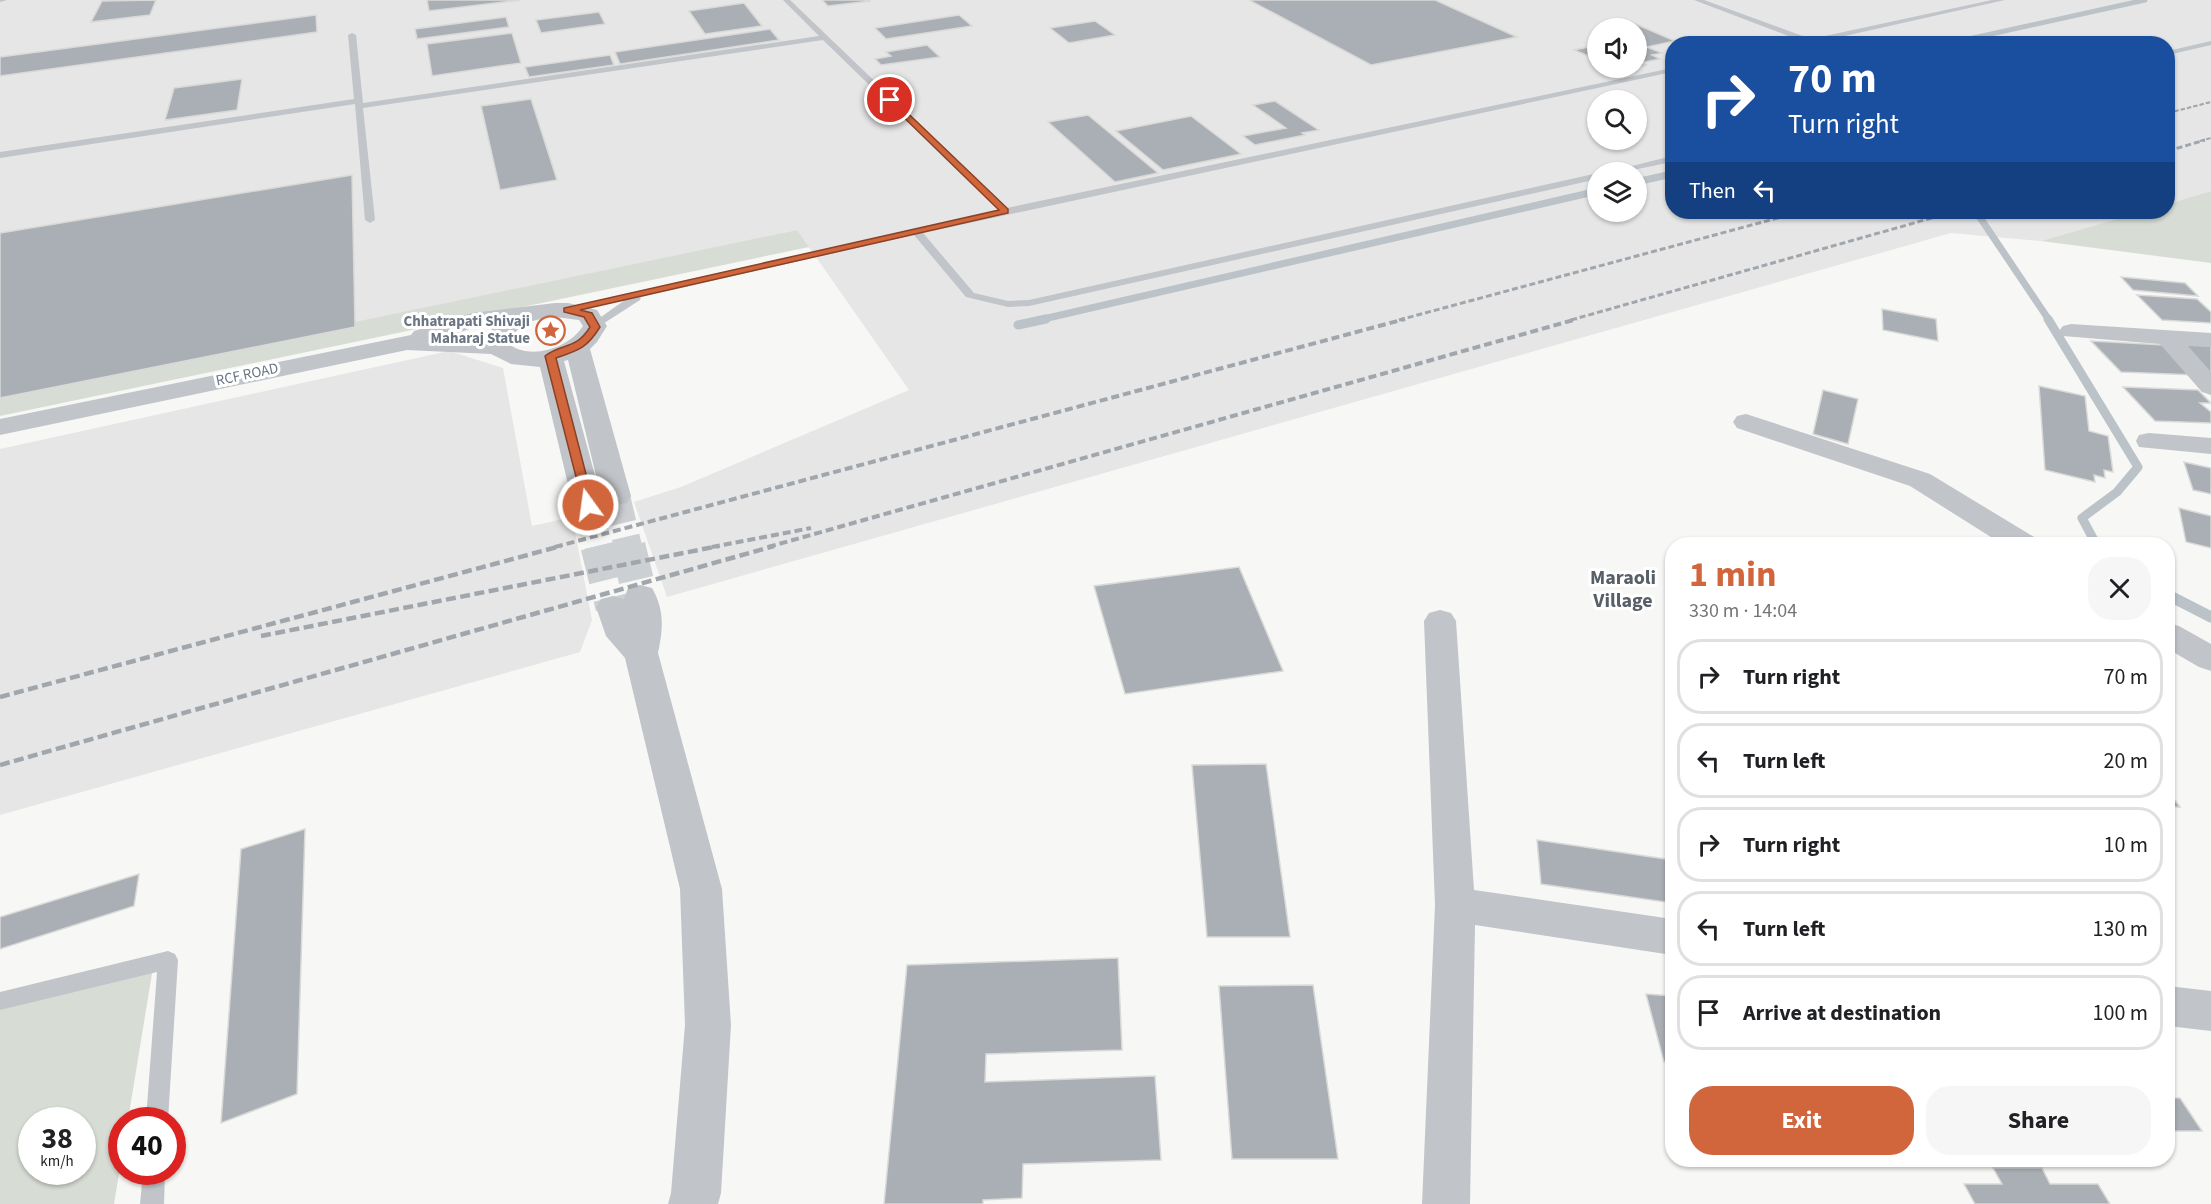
<!DOCTYPE html>
<html lang="en">
<head>
<meta charset="utf-8">
<style>
	:root { --surface:#fff; --page:#f6f6f6; --text:#202124; --muted:#757577; --line:#e0e0e0; --accent:#d1653b }
	body { margin:0; font-family:"Source Sans 3",sans-serif; background:var(--page); color:var(--text); height:100vh; display:flex; flex-direction:column; font-size:22px; white-space:nowrap }
	* { box-sizing:border-box; margin:0 }
	p { font-size:20px; color:var(--muted) }
	.icon { flex:none; width:33px; height:33px; fill:none; stroke:currentColor; stroke-width:2; stroke-linecap:round; stroke-linejoin:round }
	.map { position:relative; flex:1; overflow:hidden }
	.side { position:absolute; left:1665px; top:537px; width:510px; height:630px; display:flex; flex-direction:column; background:var(--surface); border-radius:24px; box-shadow:0 2px 4px #0004 }
	.side>* { flex:none }
	.hud { position:absolute; left:1665px; top:36px; width:510px; height:183px; border-radius:24px; box-shadow:0 2px 4px #0004; background:#1a4fa0; color:#fff; overflow:hidden }
	.controls { position:absolute; left:1587px; top:18px; display:grid; gap:12px }
	.controls a { display:grid; place-items:center; width:60px; height:60px; border-radius:50%; background:var(--surface); box-shadow:0 2px 4px #0004; font-size:30px }
	.speed { position:absolute; left:18px; top:1107px; display:flex; gap:12px; font-size:30px; font-weight:700; text-align:center }
	.speed>* { display:grid; place-content:center; width:78px; height:78px; border-radius:50%; background:var(--surface); box-shadow:0 2px 4px #0004; line-height:1 }
	.speed small { font-size:15px; font-weight:400 }
	.speed .limit { border:9px solid #d22; background:#fff; color:#111 }
	.pin { position:absolute; display:grid; place-items:center; width:51px; height:51px; color:#fff; margin:-26px; border:3px solid #fff; border-radius:50%; box-shadow:0 2px 6px #0007 }
	.me { position:absolute; width:66px; margin:-33px; rotate:346deg; stroke-linejoin:round; filter:drop-shadow(0 0 4px #0008) }
	.turn { display:flex; align-items:center; gap:21px; height:126px; padding:0 24px; font-size:27px }
	.turn .icon { width:78px; height:78px; stroke-width:2.5 }
	.turn b { display:block; font-size:42px; line-height:51px }
	.then { display:flex; align-items:center; height:57px; padding:0 24px; background:#0003; gap:12px; font-size:22px }
	.round { display:grid; place-items:center; flex:none; width:63px; height:63px; border-radius:24px; background:var(--page) }
	.overview { display:flex; align-items:center; justify-content:space-between; height:102px; padding:0 24px }
	h1 { font-size:36px; font-weight:700; line-height:45px; color:var(--accent) }
	.action { display:flex; gap:12px; margin-top:auto; padding:12px 24px }
	.action a { flex:1; height:69px; border-radius:24px; background:var(--accent); color:#fff; font-size:24px; font-weight:700; line-height:69px; text-align:center }
	.action a+a { background:var(--page); color:var(--text) }
	ul { padding:0; list-style:none }
	li { display:flex; align-items:center; gap:18px; height:75px; margin:0 12px 9px; padding:0 12px; border:3px solid var(--line); border-radius:24px }
	li div { flex:1 }
	li b { display:block; font-size:22px }
	li em { font-style:normal }
	.map>svg:first-child { display:block }
	.built { fill:#e5e6e5; fill-rule:evenodd }
	.green { fill:#d7dcd4; fill-rule:evenodd }
	.lines { fill:none; stroke-linecap:round; stroke-linejoin:round }
	.stream-far3 { stroke:#bbc3c8; stroke-width:5 }
	.stream-far2 { stroke:#bbc3c8; stroke-width:7 }
	.stream-far1 { stroke:#bbc3c8; stroke-width:9 }
	.stream { stroke:#bbc3c8; stroke-width:11 }
	.building { fill:#a9afb5; stroke:#d9d9d7; stroke-width:1.5 }
	.tertiary-tunnel-far1 { stroke:#cdd0d3; stroke-width:28; stroke-dasharray:28 14; stroke-linecap:butt }
	.tertiary-tunnel { stroke:#cdd0d3; stroke-width:35; stroke-dasharray:35 18; stroke-linecap:butt }
	.service { fill:#c1c4c8; fill-rule:evenodd }
	.minor { fill:#c1c4c8; fill-rule:evenodd }
	.tertiary { fill:#c1c4c8; fill-rule:evenodd }
	.rail-far3 { stroke:#a1a6ac; stroke-width:2; stroke-dasharray:4.5 2; stroke-linecap:butt }
	.rail-far2 { stroke:#a1a6ac; stroke-width:3; stroke-dasharray:6 3; stroke-linecap:butt }
	.rail-far1 { stroke:#a1a6ac; stroke-width:4; stroke-dasharray:8 4; stroke-linecap:butt }
	.rail { stroke:#a1a6ac; stroke-width:4.5; stroke-dasharray:10 4.5; stroke-linecap:butt }
	.route { fill:#d1653b; stroke:#884226; stroke-width:1.5 }
	.labels { text-anchor:middle; stroke-width:6; stroke-linejoin:round; paint-order:stroke }
	.far-poi-label { font-size:15px; font-weight:bold; fill:#6a7683; stroke:#fff; text-anchor:end }
	.far-street-label { font-size:15px; fill:#6a7683; stroke:#fff }
	.neighbourhood-label { font-size:20px; font-weight:bold; fill:#576068; stroke:#fff }
</style>
</head>
<body>
<div class="map">
<svg width="2211" height="1204" viewBox="0 0 2211 1204">
	<rect width="100%" height="100%" fill="#f7f7f5"/>
	<g class="built">
		<path d="M0 0H2211V191L2168 204V44H1672V212H2141L2041 241 1951 233 667 597 634 502 681 487 909 390 797 230 0 397ZM1598 28H1636V68H1598ZM1598 100H1636V140H1598ZM1598 172H1636V212H1598Z"/>
		<path d="M449 351 503 368 532 526 572 517 592 620 580 652 0 815V449Z"/>
	</g>
	<g class="green">
		<path d="M2211 191V263L2041 241 2141 212H2168V204Z"/>
		<path d="M797 230 809 247 0 416V396Z"/>
		<path d="M155 955 128 1120H122L121 1161 114 1204H0V1003ZM32 1120H82V1172H32Z"/>
	</g>
	<g class="lines">
		<path class="stream-far3" d="M1946 44 2145 0"/>
		<g class="stream-far2">
			<path d="M1636 182 1672 174"/>
			<path d="M1979 216 2049 320"/>
			<path d="M1039 320 1598 191"/>
		</g>
		<g class="stream-far1">
			<path d="M2048 319 2138 467 2117 492 2082 518 2096 544"/>
			<path d="M1018 325 1046 319"/>
		</g>
		<path class="stream" d="M2168 595 2211 617"/>
	</g>
	<g class="building">
		<path d="M156 0 150 15 91 22 102 1Z"/>
		<path d="M427 0H520L429 11Z"/>
		<path d="M822 0H869L870 1 828 6Z"/>
		<path d="M1249 0H1435L1517 37 1371 65Z"/>
		<path d="M744 3 762 26 705 34 689 11Z"/>
		<path d="M599 12 605 24 541 33 536 20Z"/>
		<path d="M316 15 317 32 0 76V57Z"/>
		<path d="M959 15 972 26 886 39 875 28Z"/>
		<path d="M506 17 509 27 417 39 415 29Z"/>
		<path d="M1095 21 1115 35 1069 43 1050 28Z"/>
		<path d="M1631 22 1675 41 1647 47 1662 53 1652 55 1660 59 1640 63 1647 65 1620 71 1613 68H1636V28H1613L1627 26 1622 24Z"/>
		<path d="M770 29 779 40 620 64 615 52Z"/>
		<path d="M512 33 521 63 432 76 427 44Z"/>
		<path d="M927 45 940 57 881 65 875 59 891 56 886 52Z"/>
		<path d="M1598 45V60L1574 50Z"/>
		<path d="M610 55 614 65 529 77 525 67Z"/>
		<path d="M242 79 237 110 165 120 174 88Z"/>
		<path d="M531 99 557 180 500 190 481 106Z"/>
		<path d="M1275 101 1319 130 1302 133 1305 135 1255 145 1243 136 1286 128 1253 105Z"/>
		<path d="M1088 115 1158 173 1115 182 1048 122Z"/>
		<path d="M1191 116 1241 154 1163 170 1116 131Z"/>
		<path d="M352 175 355 327 0 398V233Z"/>
		<path d="M2121 277 2185 283 2198 296 2133 290Z"/>
		<path d="M2137 295 2197 299 2211 312V323L2162 320Z"/>
		<path d="M1882 309 1936 319 1938 341 1883 330Z"/>
		<path d="M2091 341 2164 345 2196 375 2121 372Z"/>
		<path d="M2175 344 2211 346V378Z"/>
		<path d="M2039 386 2085 396 2089 431 2108 436 2113 472 2104 470 2105 478 2094 475 2095 482 2045 470Z"/>
		<path d="M2123 387 2198 390 2211 403H2200L2211 412V423L2155 421Z"/>
		<path d="M1823 390 1858 399 1848 444 1813 434Z"/>
		<path d="M2184 462 2211 468V494L2193 490Z"/>
		<path d="M2179 508 2211 516V548L2186 542Z"/>
		<path d="M1239 567 1283 671 1125 694 1094 586Z"/>
		<path d="M1266 764 1290 937H1207L1192 765Z"/>
		<path d="M2168 791 2180 807H2168Z"/>
		<path d="M305 829 297 1094 221 1123 241 849Z"/>
		<path d="M1537 840 1672 860V903L1541 884Z"/>
		<path d="M139 874 134 906 0 949V917Z"/>
		<path d="M1118 958 1122 1050 986 1054 985 1082 1155 1076 1161 1160 1023 1164 1022 1198 983 1200V1204H884L907 965Z"/>
		<path d="M1313 985 1338 1159H1232L1219 986Z"/>
		<path d="M1646 994 1672 996V1062H1664Z"/>
		<path d="M2168 1098H2180L2202 1131H2168Z"/>
		<path d="M1993 1168H2042L2050 1184H2098L2110 1204H1975L1964 1184H2002Z"/>
	</g>
	<g class="lines">
		<g class="tertiary-tunnel-far1">
			<path d="M616 496 628 547"/>
			<path d="M588 505 598 547"/>
		</g>
		<g class="tertiary-tunnel">
			<path d="M598 546 613 607"/>
			<path d="M628 546 640 596"/>
		</g>
		<g class="service">
			<path d="M0 0H7L0 2Z"/>
			<path d="M783 0H790L1007 208 1672 68V72L923 233 974 293 1008 301 1029 300 1598 173V179L1029 306 1008 307 966 297 914 235 641 297 640 300 595 329 591 328V324L625 300 568 313 562 310 568 307 998 210 823 40 363 108 375 220 370 223 365 220 355 104 0 158V152L354 99 348 35 352 33 356 35 363 103 819 36Z"/>
			<path d="M1694 0H1704L1811 39 1992 0H2005L1809 44H1793L1802 41Z"/>
			<path d="M2211 41V45L2168 55V51Z"/>
			<path d="M1672 156V162L1623 172H1608Z"/>
			<path d="M168 951 175 954 178 960 168 1120H146L157 972 0 1010V992Z"/>
			<path d="M143 1172H165L164 1204H140Z"/>
		</g>
		<g class="minor">
			<path d="M2071 324 2211 333V347L2188 346 2211 372V395L2202 392 2160 344 2063 336 2059 331 2063 326Z"/>
			<path d="M1746 414 1930 474 2034 537 2038 544H2002L1910 486 1737 428 1733 422 1737 416Z"/>
			<path d="M2149 433 2211 438V454L2139 447 2136 441 2139 435Z"/>
			<path d="M1440 610 1451 613 1456 621 1474 890 1672 919V955L1475 925 1470 1204H1422L1435 905 1424 621 1429 613Z"/>
			<path d="M2168 623 2179 626 2211 644V671L2199 667 2168 649Z"/>
			<path d="M2168 986 2211 991V1031L2168 1026Z"/>
		</g>
		<g class="tertiary">
			<path d="M555 303H568L597 310 607 326 597 342 590 349 631 496 627 503 616 505 605 503 601 496 568 360 564 361 603 505 599 512 588 514 577 512 573 505 540 367 511 364 491 354 407 350 0 435V419L411 335 414 331 472 313ZM555 317 579 320 583 326C569 348 532 360 510 345 516 321 534 320 555 317ZM494 325 486 339 446 337 475 327Z"/>
			<path d="M640 585 652 588C665 611 663 629 658 653L722 889 731 1025 721 1193 718 1204H668L671 1193 685 1025 680 889 625 658 606 636 596 607 601 599 613 596 624 599 628 588Z"/>
		</g>
		<g class="rail-far3">
			<path d="M2168 113 2211 102"/>
			<path d="M2200 141 2211 138"/>
		</g>
		<g class="rail-far2">
			<path d="M2168 151 2205 140"/>
			<path d="M1399 320 1800 212"/>
			<path d="M1571 320 1953 212"/>
		</g>
		<g class="rail-far1">
			<path d="M555 547 1405 319"/>
			<path d="M712 547 811 528"/>
			<path d="M768 547 1577 319"/>
		</g>
		<g class="rail">
			<path d="M261 636 719 546"/>
			<path d="M0 697 561 546"/>
			<path d="M0 765 774 546"/>
		</g>
	</g>
	<path class="route" d="M888 99H893L1008 209V213L580 310 592 313 600 327C587 348 579 350 556 358L594 505 593 508H584L545 356C563 342 575 351 590 327L584 317 564 312V308L999 210 888 102Z"/>
	<defs>
		<symbol id="sight-ring" viewBox="-11 -11 22 22"><circle r="9.5" fill="#fff" stroke="#d1653b" stroke-width="1.5"/><path d="M0-6L1.8-2.2L6-1.7L2.9 1.2L3.7 5.4L0 3.3L-3.7 5.4L-2.9 1.2L-6-1.7L-1.8-2.2Z" fill="#d1653b"/></symbol>
	</defs>
	<g fill-rule="evenodd">
		<use href="#sight-ring" x="534" y="314" width="33" height="33"/>
	</g>
	<g class="labels">
		<g class="far-poi-label">
			<text x="530" y="326">Chhatrapati Shivaji<tspan x="530" dy="17">Maharaj Statue</tspan></text>
		</g>
		<g class="far-street-label">
			<text transform="translate(247 374) rotate(-12)" y="5">RCF ROAD</text>
		</g>
		<g class="neighbourhood-label">
			<text x="1623" y="584">Maraoli<tspan x="1623" dy="23">Village</tspan></text>
		</g>
	</g>
</svg>
<div class="controls">
<a><svg class="icon" aria-label="sound" viewBox="0 0 24 24"><path d="M4 9h4l5-4v14l-5-4H4zM17 9q2 3 0 6"/></svg></a>
<a><svg class="icon" aria-label="search" viewBox="0 0 24 24"><circle cx="10" cy="10" r="6"/><path d="M15 15l6 6"/></svg></a>
<a><svg class="icon" aria-label="layers" viewBox="0 0 24 24"><path d="M12 4l9 5-9 5-9-5zM3 14l9 5 9-5"/></svg></a>
</div>
<div class="speed"><div>38<small>km/h</small></div><div class="limit">40</div></div>
<div class="pin" style="left:890px;top:100px;background:#d93025"><svg class="icon" aria-label="arrive" viewBox="0 0 24 24"><path d="M6 21V4h12l-3 4 3 4H6"/></svg></div>
<svg class="me" style="left:588px;top:505px" viewBox="-20 -20 40 40"><circle r="17" fill="#d1653b" stroke="#fff" stroke-width="3"/><path d="M0-11L8 9 0 5-8 9z" fill="#fff"/></svg>
<div class="hud">
<div class="turn"><svg class="icon" aria-label="right" viewBox="0 0 24 24"><path d="M7 20v-9h11M14 6l5 5-5 5"/></svg><div><b>70 m</b>Turn right</div></div>
<div class="then">Then<svg class="icon" aria-label="left" viewBox="0 0 24 24"><path d="M17 20v-9H6M10 6l-5 5 5 5"/></svg></div>
</div>
<section class="side">
<div class="overview"><div><h1>1 min</h1><p>330 m · 14:04</p></div><a class="round"><svg class="icon" aria-label="close" viewBox="0 0 24 24"><path d="M6 6l12 12M18 6L6 18"/></svg></a></div>
<ul>
<li><svg class="icon" aria-label="right" viewBox="0 0 24 24"><path d="M7 20v-9h11M14 6l5 5-5 5"/></svg><div><b>Turn right</b></div><em>70 m</em></li>
<li><svg class="icon" aria-label="left" viewBox="0 0 24 24"><path d="M17 20v-9H6M10 6l-5 5 5 5"/></svg><div><b>Turn left</b></div><em>20 m</em></li>
<li><svg class="icon" aria-label="right" viewBox="0 0 24 24"><path d="M7 20v-9h11M14 6l5 5-5 5"/></svg><div><b>Turn right</b></div><em>10 m</em></li>
<li><svg class="icon" aria-label="left" viewBox="0 0 24 24"><path d="M17 20v-9H6M10 6l-5 5 5 5"/></svg><div><b>Turn left</b></div><em>130 m</em></li>
<li><svg class="icon" aria-label="arrive" viewBox="0 0 24 24"><path d="M6 21V4h12l-3 4 3 4H6"/></svg><div><b>Arrive at destination</b></div><em>100 m</em></li>
</ul>
<div class="action"><a>Exit</a><a>Share</a></div>
</section>
</div>
</body>
</html>
